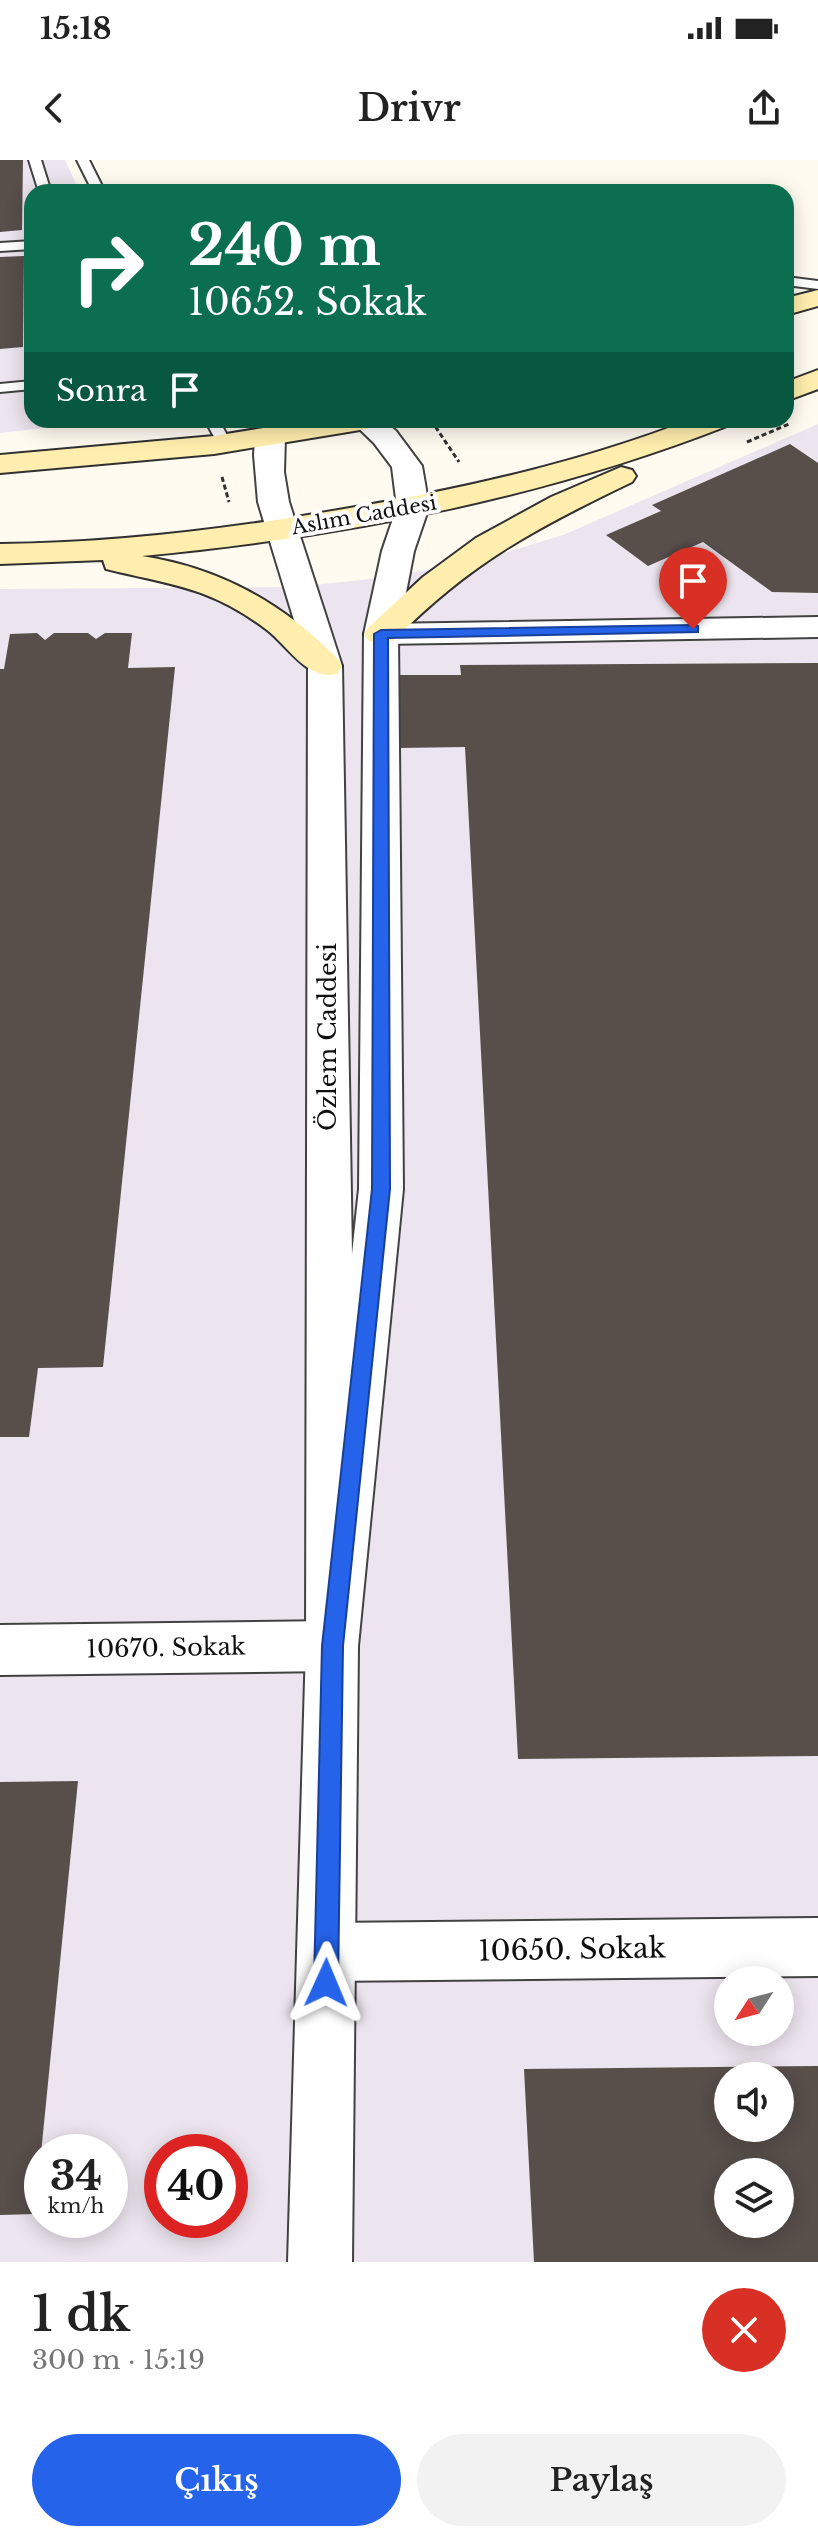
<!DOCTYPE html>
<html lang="tr">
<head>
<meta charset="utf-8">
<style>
	:root { --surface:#fff; --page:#f2f2f2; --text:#222; --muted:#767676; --accent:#2563eb }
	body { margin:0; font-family:"Libre Baskerville",serif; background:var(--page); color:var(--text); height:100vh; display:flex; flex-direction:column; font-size:30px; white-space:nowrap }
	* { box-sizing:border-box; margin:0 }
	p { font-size:26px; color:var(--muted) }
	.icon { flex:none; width:44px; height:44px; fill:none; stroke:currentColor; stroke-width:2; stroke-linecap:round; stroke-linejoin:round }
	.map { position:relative; height:2102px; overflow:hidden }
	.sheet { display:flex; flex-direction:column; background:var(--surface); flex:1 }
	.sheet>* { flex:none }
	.hud { position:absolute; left:24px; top:24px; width:770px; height:244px; border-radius:24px; box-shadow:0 4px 20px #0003; background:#0b6e4f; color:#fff; overflow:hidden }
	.needle { width:52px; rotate:234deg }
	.fabs { position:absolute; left:714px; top:1806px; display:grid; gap:16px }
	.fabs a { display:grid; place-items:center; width:80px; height:80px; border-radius:50%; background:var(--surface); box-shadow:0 4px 20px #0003; font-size:40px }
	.speed { position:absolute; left:24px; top:1974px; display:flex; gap:16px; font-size:40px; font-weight:700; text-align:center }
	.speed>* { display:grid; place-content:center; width:104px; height:104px; border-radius:50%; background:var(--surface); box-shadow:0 4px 20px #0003; line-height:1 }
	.speed small { font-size:20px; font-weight:400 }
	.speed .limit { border:12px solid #d22; background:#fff; color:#111 }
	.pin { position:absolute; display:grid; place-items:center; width:68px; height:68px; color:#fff; margin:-82px -34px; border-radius:50% 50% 50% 0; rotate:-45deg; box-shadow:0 0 8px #0007 }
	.pin .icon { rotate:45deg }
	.me { position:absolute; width:88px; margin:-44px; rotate:1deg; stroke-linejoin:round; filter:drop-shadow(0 0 6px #0008) }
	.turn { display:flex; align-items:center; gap:28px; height:168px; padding:0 32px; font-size:36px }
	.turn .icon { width:104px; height:104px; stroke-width:2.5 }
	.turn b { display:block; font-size:56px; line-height:68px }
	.then { display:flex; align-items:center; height:76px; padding:0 32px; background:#0003; gap:16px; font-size:30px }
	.round { display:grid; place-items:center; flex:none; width:84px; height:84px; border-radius:42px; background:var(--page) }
	.headline { display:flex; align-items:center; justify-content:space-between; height:136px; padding:0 32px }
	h1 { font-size:48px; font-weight:600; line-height:60px }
	.action { display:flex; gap:16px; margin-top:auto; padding:16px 32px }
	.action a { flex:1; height:92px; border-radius:48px; background:var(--accent); color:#fff; font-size:32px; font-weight:600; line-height:92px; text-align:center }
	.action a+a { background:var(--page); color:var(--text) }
	.status { display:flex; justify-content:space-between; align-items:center; height:56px; padding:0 40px; background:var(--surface); direction:ltr }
	.status svg { height:22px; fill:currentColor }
	header { display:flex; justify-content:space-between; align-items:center; height:104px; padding:0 32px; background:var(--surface); font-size:36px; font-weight:600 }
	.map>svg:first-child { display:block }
	.industrial { fill:#ece4ee; fill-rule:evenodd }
	.building { fill:#584f4b; fill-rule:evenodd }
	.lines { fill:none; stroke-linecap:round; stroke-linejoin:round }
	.service-casing { stroke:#424242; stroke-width:4 }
	.minor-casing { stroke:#424242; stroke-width:4 }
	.tertiary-casing { stroke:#424242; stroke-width:4 }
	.secondary-casing { stroke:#313131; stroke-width:4 }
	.path { stroke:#313131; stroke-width:3; stroke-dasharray:5 3; stroke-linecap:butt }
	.service { fill:#fff; fill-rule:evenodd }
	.minor { fill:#fff; fill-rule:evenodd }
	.tertiary { fill:#fff; fill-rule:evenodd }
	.secondary { fill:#ffeead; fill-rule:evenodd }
	.route { fill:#2563eb; stroke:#184099; stroke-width:2 }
	.labels { text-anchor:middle; stroke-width:8; stroke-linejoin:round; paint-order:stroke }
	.far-street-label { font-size:20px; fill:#0f0f0f; stroke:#fff }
	.street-label { font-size:24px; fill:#0f0f0f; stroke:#fff }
	.near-street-label { font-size:28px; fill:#0f0f0f; stroke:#fff }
</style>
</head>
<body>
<div class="status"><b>15:18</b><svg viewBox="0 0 49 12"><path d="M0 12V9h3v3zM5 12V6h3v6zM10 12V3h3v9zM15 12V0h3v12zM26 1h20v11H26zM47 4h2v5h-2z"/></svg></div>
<header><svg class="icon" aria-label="back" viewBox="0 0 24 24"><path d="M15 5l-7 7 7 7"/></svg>Drivr<svg class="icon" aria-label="share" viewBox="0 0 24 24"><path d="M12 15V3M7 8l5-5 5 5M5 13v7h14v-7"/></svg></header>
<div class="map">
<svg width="818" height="2102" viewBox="0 0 818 2102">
	<rect width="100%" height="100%" fill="#fffbf1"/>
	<g class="industrial">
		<path d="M0 0H65L80 32H32V260H116L0 273Z"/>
		<path d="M818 264V2102H0V429L294 427 381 418 478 401 563 375ZM728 1820H780V1872H728ZM728 1916H780V1968H728ZM42 1992H110V2060H42ZM162 1992H230V2060H162ZM728 2012H780V2064H728Z"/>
	</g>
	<g class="building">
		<path d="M0 0H23L22 70 0 72Z"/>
		<path d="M24 96 23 187 0 189V97Z"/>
		<path d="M790 284 818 303V433L772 432 703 382 648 406 606 375 661 351 652 345Z"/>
		<path d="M37 473 45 480 54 473H88L96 479 105 473H132L128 508 175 507 103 1207 38 1208 29 1277H0V509H4L10 474Z"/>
		<path d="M818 503V1596L518 1599 465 587 398 588V515H461L460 505Z"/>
		<path d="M78 1621 35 2054 0 2055V1622Z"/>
		<path d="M818 1906V2102H534L524 1909ZM728 1916H780V1968H728ZM728 2012H780V2064H728Z"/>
	</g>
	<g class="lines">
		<defs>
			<g id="service">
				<path d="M29 0H41L51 32H39Z"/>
				<path d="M77 0H89L105 32H93Z"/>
				<path d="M32 81V89L0 91V83Z"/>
				<path d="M786 117 818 121V129L786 125Z"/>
				<path d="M32 221V229L0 232V224Z"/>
				<path d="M205 260H219L231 283 229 286H219Z"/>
			</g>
			<g id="minor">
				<path d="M818 457V477L381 484 369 481 364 474 369 467 381 464Z"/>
				<path d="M332 1461 350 1468 358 1486 350 1504 332 1511 0 1515V1465Z"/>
				<path d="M818 1758V1816L326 1821 306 1812 297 1792 306 1772 326 1763Z"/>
			</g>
			<path id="tertiary" d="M350 260H383L396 271 422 306 429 347 414 391 398 474 403 1029 358 1486 352 2102H288L306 1486 308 506 258 342 254 295 255 277 259 271 270 268 281 271 285 277 284 312 289 342 342 506 352 1094 359 1029 364 474 382 391 397 347 392 307 374 283Z"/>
			<g id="secondary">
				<path d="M818 130V146L786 155V138Z"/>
				<path d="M818 210V229L786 241V222Z"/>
				<path d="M312 260H381L376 266 366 269 214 294 0 313V295L214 276Z"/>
				<path d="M690 260H732L727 266C541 339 341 377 142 396 220 408 282 443 337 498L342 506 337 514C307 521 289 487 267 470 211 427 171 425 106 409L103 400 0 404V384C116 383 230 369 344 349 462 329 578 303 690 260Z"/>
				<path d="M621 307 632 310 636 316 632 322C534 369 470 403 393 481L381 484 369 481 364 474 369 467 423 417 476 378 551 337Z"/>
			</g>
		</defs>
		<use href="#service" class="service-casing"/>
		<use href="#minor" class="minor-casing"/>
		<use href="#tertiary" class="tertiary-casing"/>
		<use href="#secondary" class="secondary-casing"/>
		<g class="path">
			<path d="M431 260 459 302"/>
			<path d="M747 282 789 264"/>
			<path d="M222 317 229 342"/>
		</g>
		<use href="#service" class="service"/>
		<use href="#minor" class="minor"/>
		<use href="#tertiary" class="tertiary"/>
		<use href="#secondary" class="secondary"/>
	</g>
	<path class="route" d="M693 465 698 466V472L388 478 390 1029 343 1486 338 1823 334 1831 326 1835 317 1831 314 1823 322 1486 372 1029 374 474 381 470Z"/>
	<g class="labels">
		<g class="far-street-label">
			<text transform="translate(364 355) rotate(-10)" y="7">Aslım Caddesi</text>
		</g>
		<g class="street-label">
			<text transform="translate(328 877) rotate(-90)" y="8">Özlem Caddesi</text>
			<text transform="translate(166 1488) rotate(-1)" y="8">10670. Sokak</text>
		</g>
		<g class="near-street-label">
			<text transform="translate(572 1789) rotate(-1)" y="10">10650. Sokak</text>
		</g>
	</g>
</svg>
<div class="fabs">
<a><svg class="needle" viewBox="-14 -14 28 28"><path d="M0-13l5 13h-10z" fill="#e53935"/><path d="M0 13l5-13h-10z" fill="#767676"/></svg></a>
<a><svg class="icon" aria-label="sound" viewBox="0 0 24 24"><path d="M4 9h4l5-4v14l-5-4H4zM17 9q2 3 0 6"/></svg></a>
<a><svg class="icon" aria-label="layers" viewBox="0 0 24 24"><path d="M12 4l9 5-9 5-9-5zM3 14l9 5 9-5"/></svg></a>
</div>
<div class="speed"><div>34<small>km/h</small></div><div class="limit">40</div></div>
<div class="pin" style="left:693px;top:469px;background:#d93025"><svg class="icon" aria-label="arrive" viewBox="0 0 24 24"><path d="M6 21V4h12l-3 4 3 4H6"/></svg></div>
<svg class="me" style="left:326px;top:1823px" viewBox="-20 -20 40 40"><path d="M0-17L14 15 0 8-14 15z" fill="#2563eb" stroke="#fff" stroke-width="4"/></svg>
<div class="hud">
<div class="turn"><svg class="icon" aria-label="right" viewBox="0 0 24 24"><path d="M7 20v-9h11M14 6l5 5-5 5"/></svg><div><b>240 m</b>10652. Sokak</div></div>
<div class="then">Sonra<svg class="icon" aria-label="arrive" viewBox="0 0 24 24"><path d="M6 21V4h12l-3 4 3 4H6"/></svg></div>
</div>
</div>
<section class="sheet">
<div class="headline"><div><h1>1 dk</h1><p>300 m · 15:19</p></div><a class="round" style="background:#d93025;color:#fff"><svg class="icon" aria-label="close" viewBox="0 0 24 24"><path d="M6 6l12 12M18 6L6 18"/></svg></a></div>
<div class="action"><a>Çıkış</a><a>Paylaş</a></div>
</section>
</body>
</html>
